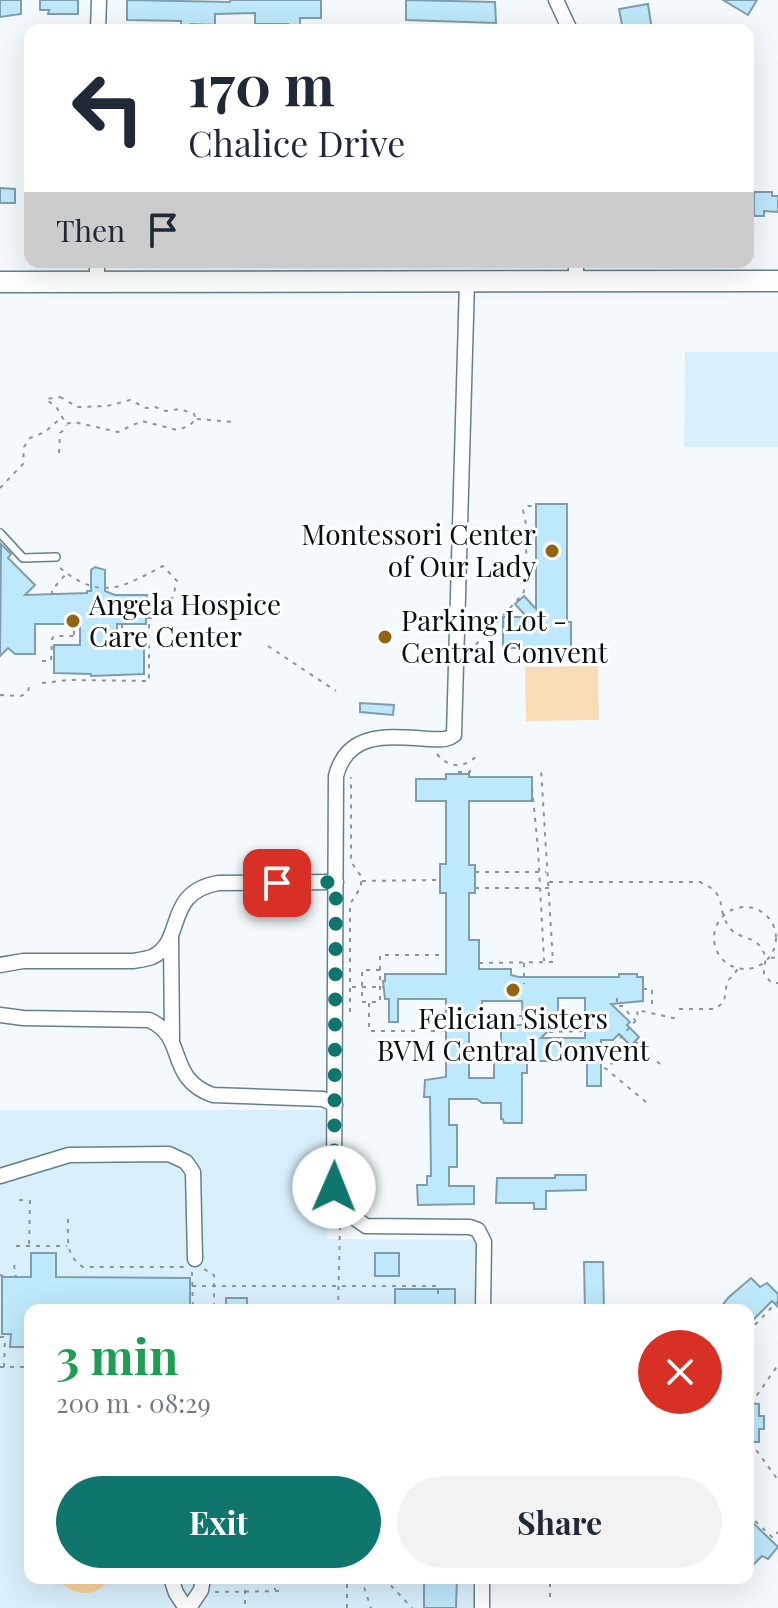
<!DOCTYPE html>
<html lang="en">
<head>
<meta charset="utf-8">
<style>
	:root { --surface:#fff; --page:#f2f2f3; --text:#1f2937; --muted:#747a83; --accent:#0f766e }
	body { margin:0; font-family:"Playfair Display",serif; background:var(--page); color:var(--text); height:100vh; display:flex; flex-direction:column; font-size:30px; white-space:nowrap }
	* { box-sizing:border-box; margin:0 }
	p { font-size:26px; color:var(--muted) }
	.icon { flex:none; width:44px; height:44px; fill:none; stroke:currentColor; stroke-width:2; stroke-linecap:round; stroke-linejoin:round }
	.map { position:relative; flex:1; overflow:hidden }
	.panel { position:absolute; left:24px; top:1304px; width:730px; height:280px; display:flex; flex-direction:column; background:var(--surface); border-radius:16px; box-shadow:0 8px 32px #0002 }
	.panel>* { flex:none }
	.guide { position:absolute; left:24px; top:24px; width:730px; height:244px; border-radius:16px; box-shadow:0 8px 32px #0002; background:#fff; color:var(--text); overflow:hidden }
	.pin { position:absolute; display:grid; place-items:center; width:68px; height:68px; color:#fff; margin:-34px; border-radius:16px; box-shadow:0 4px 12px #0006 }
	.me { position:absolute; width:88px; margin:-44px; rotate:1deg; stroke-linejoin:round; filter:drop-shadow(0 0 6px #0008) }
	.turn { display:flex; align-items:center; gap:28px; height:168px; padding:0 32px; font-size:36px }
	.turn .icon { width:104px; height:104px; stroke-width:2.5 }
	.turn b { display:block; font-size:56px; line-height:68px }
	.then { display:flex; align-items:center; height:76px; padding:0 32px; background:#0003; gap:16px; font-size:30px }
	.round { display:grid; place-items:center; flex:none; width:84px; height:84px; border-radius:42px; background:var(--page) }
	.summary { display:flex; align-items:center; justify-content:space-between; height:136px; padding:0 32px }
	h1 { font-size:48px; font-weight:700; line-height:60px; color:#1e9e55 }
	.primary-button { display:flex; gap:16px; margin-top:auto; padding:16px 32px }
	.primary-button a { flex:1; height:92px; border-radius:48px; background:var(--accent); color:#fff; font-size:32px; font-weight:700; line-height:92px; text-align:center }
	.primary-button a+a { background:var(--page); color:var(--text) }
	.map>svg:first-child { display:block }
	.built { fill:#d9f0fb }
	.green { fill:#f7dcb8 }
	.water { fill:#fcd39b }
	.building { fill:#bee8fb; stroke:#809dab; stroke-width:2; fill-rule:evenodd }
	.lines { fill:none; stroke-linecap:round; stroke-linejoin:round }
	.lane-casing { stroke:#64808e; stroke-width:10 }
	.street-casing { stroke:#64808e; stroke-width:17 }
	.secondary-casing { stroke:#64808e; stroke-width:23 }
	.path { stroke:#8d9498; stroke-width:2; stroke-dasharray:4 6; stroke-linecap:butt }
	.lane { stroke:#fff; stroke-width:7 }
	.street { stroke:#fff; stroke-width:14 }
	.secondary { stroke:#fff; stroke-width:20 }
	.route { stroke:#0f766e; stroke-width:14; stroke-dasharray:0 25.2 }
	.poi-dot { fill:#936412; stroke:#fff; stroke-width:3 }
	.labels { text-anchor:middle; stroke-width:6; stroke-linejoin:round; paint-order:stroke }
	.poi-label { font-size:28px; fill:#040e13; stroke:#fff; text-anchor:start }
</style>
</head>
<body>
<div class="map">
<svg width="778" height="1608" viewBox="0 0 778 1608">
	<rect width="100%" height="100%" fill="#f3f9fc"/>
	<g class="built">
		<path d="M685 352H778V447H684Z"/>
		<path d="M0 1110H327V1239L476 1240V1310H30V1578H476V1608H0Z"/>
	</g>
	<path class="green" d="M598 666 599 720 526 721 525 667Z"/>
	<path class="water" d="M56 1578H110C97 1600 71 1596 56 1578Z"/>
	<g class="building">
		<path d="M0 0H21V14L0 17Z"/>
		<path d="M40 0H78V14H48L49 10H40Z"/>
		<path d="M127 0 230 2V0H321V18H300V30H288V24H255V13L215 14V25L191 24V30H181V21L127 20Z"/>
		<path d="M406 0 495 2 496 23 406 20Z"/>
		<path d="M723 0H757L748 15Z"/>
		<path d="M648 4 652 30H623L619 9Z"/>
		<path d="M0 188 15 189V203H0Z"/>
		<path d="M754 192H772V196H778V212L764 211V216H754Z"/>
		<path d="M536 504H567V622H571V653H531V648H503V617H527L515 604 524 596 536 609Z"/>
		<path d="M1 544 11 554 8 558 35 585 25 595 87 593V591H91V570L95 567 105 570V591L115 595H147L146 602H152L151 618H146V624H117V645H144V674L91 676V674L54 673V645H80V624H35V654H15L8 648 0 656Z"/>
		<path d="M360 703 394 705 393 715 360 712Z"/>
		<path d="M446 774H469V777H532V801H469V865H475V893H469V940H479V969H511V975L519 977H619V974H637V977H643V1001L611 1004 630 1022 627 1025 639 1037 631 1046 619 1034 613 1040H601V1086H587V1061H527V1073H522V1123H504L503 1119H501V1103H482L477 1099H449V1125H457V1167H449V1186H474V1204L418 1205 417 1185H427V1176H431L430 1097H424L425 1080 446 1077V999H398V1022H389V999H385L383 981H385V974H446V893H440V864H446V801H416V779H446ZM558 998H585V1038H541L558 1021ZM482 1001H522L523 1025H505V1029L501 1032V1048H494V1078H469V1027H482Z"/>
		<path d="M555 1175H586V1190L546 1191V1209H534V1203H496L497 1178H555Z"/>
		<path d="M31 1253H56V1277L190 1278V1310H30V1347H10L11 1334H2V1277H31Z"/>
		<rect x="375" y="1253" width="24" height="23"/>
		<path d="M584 1262H603L604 1310H585Z"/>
		<path d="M751 1278 760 1287 767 1283 778 1294V1307L772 1301 748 1325V1310H719L728 1298Z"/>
		<rect x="395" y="1289" width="60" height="21"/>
		<rect x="226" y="1298" width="21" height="12"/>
		<path d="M748 1403 759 1404V1416H764V1429H759V1442H748Z"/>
		<path d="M748 1518 778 1547 768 1559 762 1556 748 1570Z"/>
		<path d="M424 1578H457L456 1608H424Z"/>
	</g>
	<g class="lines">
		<defs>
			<path id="lane" d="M0 533 23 558 56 557"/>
			<g id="street">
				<path d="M556 0 570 30"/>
				<path d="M98 30 99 0"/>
				<path d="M97 282V262"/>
				<path d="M467 282 454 735C446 741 440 739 430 739 392 737 348 729 336 776L334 1187 343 1210 366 1226 470 1227 478 1230 484 1242 483 1310"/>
				<path d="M576 282V262"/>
				<path d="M171 936 172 1039"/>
				<path d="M0 965 23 961H133C139 960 146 959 152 957 186 941 163 893 218 883L336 882"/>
				<path d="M0 1015 23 1018 149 1020C188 1037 165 1078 213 1095L323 1099 335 1105"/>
				<path d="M0 1176 69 1155 169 1154 186 1162 193 1172 195 1259"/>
				<path d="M171 1578 176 1593 186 1608"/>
				<path d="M189 1608 201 1590 203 1578"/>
				<path d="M482 1608V1578"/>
			</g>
			<path id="secondary" d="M0 282 778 281"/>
		</defs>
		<use href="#lane" class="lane-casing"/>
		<use href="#street" class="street-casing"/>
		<use href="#secondary" class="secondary-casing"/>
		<g class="path">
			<path d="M60 397 78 407 107 406 130 400 146 408 155 407 166 411 180 409 194 414 196 419 189 426 177 430 142 421 118 432 74 422 66 424 57 408 46 399Z"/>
			<path d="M197 419 233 422"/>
			<path d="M59 453 60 433 66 428V425"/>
			<path d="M0 488 23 464 24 447 30 438 45 432 61 418"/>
			<path d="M60 568C101 601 121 588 163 566L177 581 173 597 165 606 153 605"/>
			<path d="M52 595V590L66 574"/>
			<path d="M434 620H442"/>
			<path d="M472 622 488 630"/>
			<path d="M122 624V645"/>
			<path d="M74 635V624"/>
			<path d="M117 637H148"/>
			<path d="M134 645V638"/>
			<path d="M268 646 336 691"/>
			<path d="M469 652 523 594 525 587 527 529 523 510 528 506H536"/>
			<path d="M434 655H444"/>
			<path d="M42 661H51L52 639 54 636H80"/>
			<path d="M42 683 69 680 149 681V620"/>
			<path d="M0 695 21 696 28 692 29 687"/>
			<path d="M437 754C450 770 467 768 479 753"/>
			<path d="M458 772H470L471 764"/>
			<path d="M532 788 538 848 544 961"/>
			<path d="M475 872H546"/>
			<path d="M362 881 437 880"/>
			<path d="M549 882H700C730 895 715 907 729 927 738 940 756 935 763 951 768 960 763 966 764 975L772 983H778"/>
			<path d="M475 888H549"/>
			<circle cx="745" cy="938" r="31"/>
			<path d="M771 958 778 957"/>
			<path d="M479 963 553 962 541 769"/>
			<path d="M524 963V984"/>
			<path d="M380 970H362V1002H380C380 986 380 971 380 955H446"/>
			<path d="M352 987H383"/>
			<path d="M643 989H652V1010"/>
			<path d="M617 998V1006H622L635 1020"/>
			<path d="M369 1003V1031H446"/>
			<path d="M679 1009H715L724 1002 727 982 738 969"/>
			<path d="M350 1012V904L361 887V876L351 862V777"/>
			<path d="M469 1016H522"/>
			<path d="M549 1032 585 1031"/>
			<path d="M635 1041 662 1066"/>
			<path d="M646 1102 605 1068 614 1062V1045L638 1018 637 1010 678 1019"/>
			<path d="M19 1200 30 1201 29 1246"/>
			<path d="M68 1219C68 1238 65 1256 83 1267H186"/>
			<path d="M16 1246H67"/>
			<path d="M14 1265 16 1277"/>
			<path d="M204 1269 214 1275V1310"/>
			<path d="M192 1272 193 1310"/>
			<path d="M0 1275 5 1277"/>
			<path d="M192 1286H438V1297"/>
			<path d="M215 1309H226"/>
			<path d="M338 1310 340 1225"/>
			<path d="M748 1332 777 1302"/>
			<path d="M0 1337H11"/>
			<path d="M0 1367H30"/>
			<path d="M4 1367 5 1337"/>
			<path d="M748 1398H755L778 1365"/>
			<path d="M748 1447H754L778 1480"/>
			<path d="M748 1514 773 1538 778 1532"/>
			<path d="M275 1578V1590"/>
			<path d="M361 1578 371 1608"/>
			<path d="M384 1578 412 1608"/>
			<path d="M245 1580V1608"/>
			<path d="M215 1592 282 1591"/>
			<path d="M550 1597V1578"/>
			<path d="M347 1608V1578"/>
		</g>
		<use href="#lane" class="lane"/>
		<use href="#street" class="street"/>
		<use href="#secondary" class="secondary"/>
	</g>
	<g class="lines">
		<path class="route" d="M277 883 336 882 334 1187"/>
	</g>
	<g class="poi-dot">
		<circle cx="552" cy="551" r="8"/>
		<circle cx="73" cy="621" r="8"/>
		<circle cx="385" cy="637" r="8"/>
		<circle cx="513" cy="990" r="8"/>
	</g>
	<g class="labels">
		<g class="poi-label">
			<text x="536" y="545" text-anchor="end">Montessori Center<tspan x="536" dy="32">of Our Lady</tspan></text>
			<text x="89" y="615">Angela Hospice<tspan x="89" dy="32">Care Center</tspan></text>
			<text x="401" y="631">Parking Lot -<tspan x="401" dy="32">Central Convent</tspan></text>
			<text x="513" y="1029" text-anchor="middle">Felician Sisters<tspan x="513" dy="32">BVM Central Convent</tspan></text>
		</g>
	</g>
</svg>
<div class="pin" style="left:277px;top:883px;background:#d93025"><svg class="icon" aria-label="arrive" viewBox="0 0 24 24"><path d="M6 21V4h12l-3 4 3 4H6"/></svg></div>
<svg class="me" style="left:334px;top:1187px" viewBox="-20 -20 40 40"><circle r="19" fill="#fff"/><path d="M0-13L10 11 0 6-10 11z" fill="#0f766e"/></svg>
<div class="guide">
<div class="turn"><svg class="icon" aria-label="left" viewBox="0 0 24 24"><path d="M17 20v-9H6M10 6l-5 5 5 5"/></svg><div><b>170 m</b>Chalice Drive</div></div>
<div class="then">Then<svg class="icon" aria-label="arrive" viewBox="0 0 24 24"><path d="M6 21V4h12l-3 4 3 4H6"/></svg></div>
</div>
<section class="panel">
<div class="summary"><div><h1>3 min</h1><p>200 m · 08:29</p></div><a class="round" style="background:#d93025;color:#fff"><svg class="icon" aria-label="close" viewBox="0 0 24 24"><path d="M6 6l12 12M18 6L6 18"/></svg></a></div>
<div class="primary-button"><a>Exit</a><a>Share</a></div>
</section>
</div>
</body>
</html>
